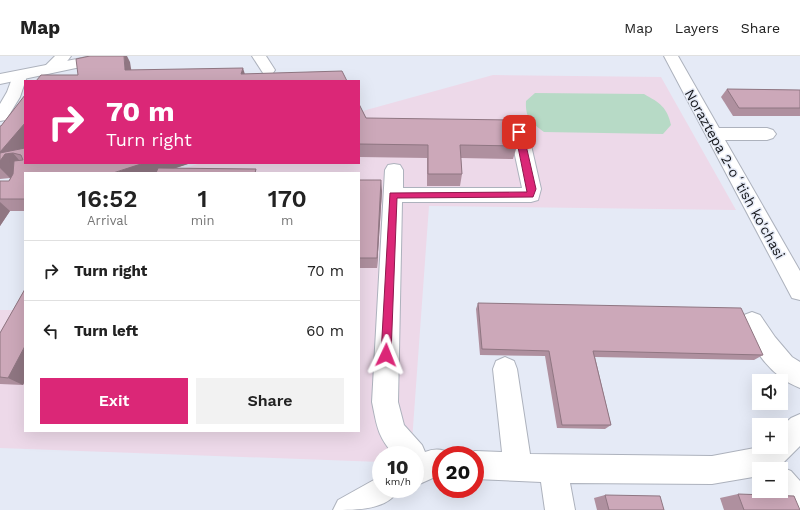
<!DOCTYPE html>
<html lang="en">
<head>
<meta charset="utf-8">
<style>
	:root { --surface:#fff; --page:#f2f2f2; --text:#222; --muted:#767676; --line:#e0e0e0; --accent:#db2777 }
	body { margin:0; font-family:"Work Sans",sans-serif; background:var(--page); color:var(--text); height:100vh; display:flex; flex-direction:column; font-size:15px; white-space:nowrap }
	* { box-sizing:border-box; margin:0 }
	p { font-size:13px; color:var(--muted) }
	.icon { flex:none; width:22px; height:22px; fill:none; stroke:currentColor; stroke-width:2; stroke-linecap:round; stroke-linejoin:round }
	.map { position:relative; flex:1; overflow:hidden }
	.side { position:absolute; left:24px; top:116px; width:336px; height:260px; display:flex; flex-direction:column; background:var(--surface); border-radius:0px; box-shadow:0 4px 16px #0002 }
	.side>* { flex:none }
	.banner { position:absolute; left:24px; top:24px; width:336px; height:84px; border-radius:0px; box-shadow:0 4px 16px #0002; background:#db2777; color:#fff; overflow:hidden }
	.fabs { position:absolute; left:752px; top:318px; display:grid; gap:8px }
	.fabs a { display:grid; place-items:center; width:36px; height:36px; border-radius:0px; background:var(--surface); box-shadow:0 4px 16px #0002; font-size:20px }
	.speed { position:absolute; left:372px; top:390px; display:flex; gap:8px; font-size:20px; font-weight:700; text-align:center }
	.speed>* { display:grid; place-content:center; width:52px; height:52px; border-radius:50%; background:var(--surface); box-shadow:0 4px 16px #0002; line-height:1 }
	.speed small { font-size:10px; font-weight:400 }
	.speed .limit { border:6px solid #d22; background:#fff; color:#111 }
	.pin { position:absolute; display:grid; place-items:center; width:34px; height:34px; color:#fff; margin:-17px; border-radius:8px; box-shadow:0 2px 6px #0006 }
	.me { position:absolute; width:44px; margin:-22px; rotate:2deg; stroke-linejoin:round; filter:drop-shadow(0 0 3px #0008) }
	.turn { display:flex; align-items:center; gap:14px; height:84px; padding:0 16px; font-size:18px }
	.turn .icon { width:52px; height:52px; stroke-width:2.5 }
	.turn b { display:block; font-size:28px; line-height:34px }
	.eta { display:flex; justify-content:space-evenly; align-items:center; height:68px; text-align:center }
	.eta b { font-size:24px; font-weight:600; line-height:28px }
	.action { display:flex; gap:8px; margin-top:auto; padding:8px 16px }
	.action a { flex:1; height:46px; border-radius:0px; background:var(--accent); color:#fff; font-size:16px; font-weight:600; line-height:46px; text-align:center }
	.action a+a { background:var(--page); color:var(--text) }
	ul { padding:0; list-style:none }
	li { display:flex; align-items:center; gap:12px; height:60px; padding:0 16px; border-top:1px solid var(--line) }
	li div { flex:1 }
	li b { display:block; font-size:15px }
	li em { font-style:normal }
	header { display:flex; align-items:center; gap:24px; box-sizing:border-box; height:56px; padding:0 20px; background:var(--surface); border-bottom:1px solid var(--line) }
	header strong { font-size:19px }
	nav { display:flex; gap:22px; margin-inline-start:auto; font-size:14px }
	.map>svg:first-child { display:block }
	.education { fill:#edd9e9 }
	.green { fill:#b7dac6 }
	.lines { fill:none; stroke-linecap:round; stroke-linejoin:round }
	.minor-casing { stroke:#adb2bd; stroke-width:2 }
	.major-casing { stroke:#adb2bd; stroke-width:2 }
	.minor { fill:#fff; fill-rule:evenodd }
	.major { fill:#fff; fill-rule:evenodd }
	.wall { fill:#af909f }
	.shaded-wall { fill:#8f7682 }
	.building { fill:#cca8b9; stroke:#8f7682 }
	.route { fill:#db2777; stroke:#8e194d }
	.labels { text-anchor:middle; stroke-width:3; stroke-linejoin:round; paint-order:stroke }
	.street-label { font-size:14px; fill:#131519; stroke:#e5eaf6 }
</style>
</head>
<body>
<header>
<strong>Map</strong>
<nav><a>Map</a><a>Layers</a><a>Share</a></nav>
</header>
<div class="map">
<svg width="800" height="454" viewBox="0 0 800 454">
	<rect width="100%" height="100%" fill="#e5eaf6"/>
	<path class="education" d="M493 19 661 21 736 154 429 150 411 399H381V406L0 392V254H15L25 237V375H359V117H170L201 107H359V56Z"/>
	<path class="green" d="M535 37 644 38C660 47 667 51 671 69L663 78 544 76C531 66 525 62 526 45Z"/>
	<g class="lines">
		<defs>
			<g id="minor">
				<path d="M55 0H71C65 9 54 20 43 17L41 14Z"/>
				<path d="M252 0H266L275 14 273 17 268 18 263 17Z"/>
				<path d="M664 0H678L719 72H767L773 74 776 78 773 82 767 84H725L800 215V244L792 242Z"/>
				<path d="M19 15 24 17 27 20 20 41 6 64 0 65V48L7 36 14 17Z"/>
				<path d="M519 70 525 72 528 76 541 133 538 144 531 146H402L398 346 404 369 422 389 425 396C435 392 441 393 451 397L452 399H441V421H435L415 430V399H394C377 379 377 370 372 346L385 114 388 109 394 108 400 109 403 114V132H522L510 76 513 72Z"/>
				<path d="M752 256 760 259 775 281 792 301 800 306V332C771 321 753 293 740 266L744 259Z"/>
				<path d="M505 301 514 305 517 313 530 398 712 400 760 391H781V371L791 362 800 358V390L778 412 781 411 791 415 800 425V454H784L782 448 771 435H781V413H759V420L712 428 570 427 575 454H545L541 426 475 423V399H465L475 395 502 396 493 313 496 305Z"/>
				<path d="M381 420V433H399C388 454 358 454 333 454L338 444Z"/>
			</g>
			<path id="major" d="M92 0H121L119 3 114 4 0 28V18Z"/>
		</defs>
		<use href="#minor" class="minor-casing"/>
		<use href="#major" class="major-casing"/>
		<use href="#minor" class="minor"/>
		<use href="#major" class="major"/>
	</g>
	<g class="wall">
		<path d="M727 33 800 34V60H733L721 41Z"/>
		<path d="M25 39V107H191L175 112 25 117V155H10L0 170V125H9L10 122 0 123V70H1Z"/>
		<path d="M359 48 366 62 517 90 513 103 461 102 462 118 460 130H427V102L359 101Z"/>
		<path d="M359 124 382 135 377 212H359Z"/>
		<path d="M25 233V325L23 329 0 328V277Z"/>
		<path d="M478 247 763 299 754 304 595 301 611 369 605 373 557 372 545 300 480 299 476 253Z"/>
		<path d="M738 438 800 454H724L720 442Z"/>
		<path d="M605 439 664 454H597L594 442Z"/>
	</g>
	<g class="shaded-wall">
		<path d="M124 0H127L130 6 133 25 125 14Z"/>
		<path d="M243 12 247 25 241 18Z"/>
		<path d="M25 67V94L13 97 25 111 10 122 0 112V96Z"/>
		<path d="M144 107H191L161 117H113Z"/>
		<path d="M381 124 382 135 377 212V202Z"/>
		<path d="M0 146 10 155 0 170Z"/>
		<path d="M25 290V325L23 329 8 322Z"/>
	</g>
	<g class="building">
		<path d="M90 0H124L125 14 243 12 241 18 342 15 347 25H61V24L60 25H36L41 19H78L76 3Z"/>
		<path d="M727 33 800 34V52H739Z"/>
		<path d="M25 39V67L0 96V70H1Z"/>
		<path d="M359 48 366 62 512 64 517 90 460 89 462 118H428V89L359 88Z"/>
		<path d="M25 92V107H144L113 117H25V143H0V125H9L13 118 14 105 23 104 21 99 13 97 5 98 0 105V97Z"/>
		<path d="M158 112 256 113 255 117H156Z"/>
		<path d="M359 124H381L377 202H359Z"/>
		<path d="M25 233V290L8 322 0 321V277Z"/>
		<path d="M478 247 741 252 763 299 593 295 611 369H562L549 295 482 293Z"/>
		<path d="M738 438 794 440 800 454H744Z"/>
		<path d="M605 439 660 440 664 454H609Z"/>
	</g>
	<path class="route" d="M519 74 523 76 536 133 533 141 397 142 391 299 390 302 386 303 383 302 381 299 390 137 527 136 515 76Z"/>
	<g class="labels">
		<g class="street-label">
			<text transform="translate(735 118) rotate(61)" y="5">Noraztepa 2-oʻtish ko'chasi</text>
		</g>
	</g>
</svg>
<div class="fabs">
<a><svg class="icon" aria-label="sound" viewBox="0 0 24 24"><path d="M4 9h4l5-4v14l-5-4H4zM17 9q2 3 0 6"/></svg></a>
<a>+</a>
<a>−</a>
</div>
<div class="speed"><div>10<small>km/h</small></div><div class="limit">20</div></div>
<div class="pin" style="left:519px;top:76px;background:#d93025"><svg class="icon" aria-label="arrive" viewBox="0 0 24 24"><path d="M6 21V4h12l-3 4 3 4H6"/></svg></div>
<svg class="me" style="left:386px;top:299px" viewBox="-20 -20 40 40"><path d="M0-17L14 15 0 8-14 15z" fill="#db2777" stroke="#fff" stroke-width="4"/></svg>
<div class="banner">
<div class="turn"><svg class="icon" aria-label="right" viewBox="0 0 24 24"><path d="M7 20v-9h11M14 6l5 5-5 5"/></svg><div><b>70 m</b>Turn right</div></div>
</div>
<section class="side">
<div class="eta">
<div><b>16:52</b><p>Arrival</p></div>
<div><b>1</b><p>min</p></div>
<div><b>170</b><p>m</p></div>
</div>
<ul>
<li><svg class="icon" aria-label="right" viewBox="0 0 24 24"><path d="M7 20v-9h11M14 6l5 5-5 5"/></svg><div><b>Turn right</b></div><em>70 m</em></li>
<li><svg class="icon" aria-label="left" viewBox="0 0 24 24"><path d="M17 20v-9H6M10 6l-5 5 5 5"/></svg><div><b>Turn left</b></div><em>60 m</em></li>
</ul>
<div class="action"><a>Exit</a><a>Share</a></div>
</section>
</div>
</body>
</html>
